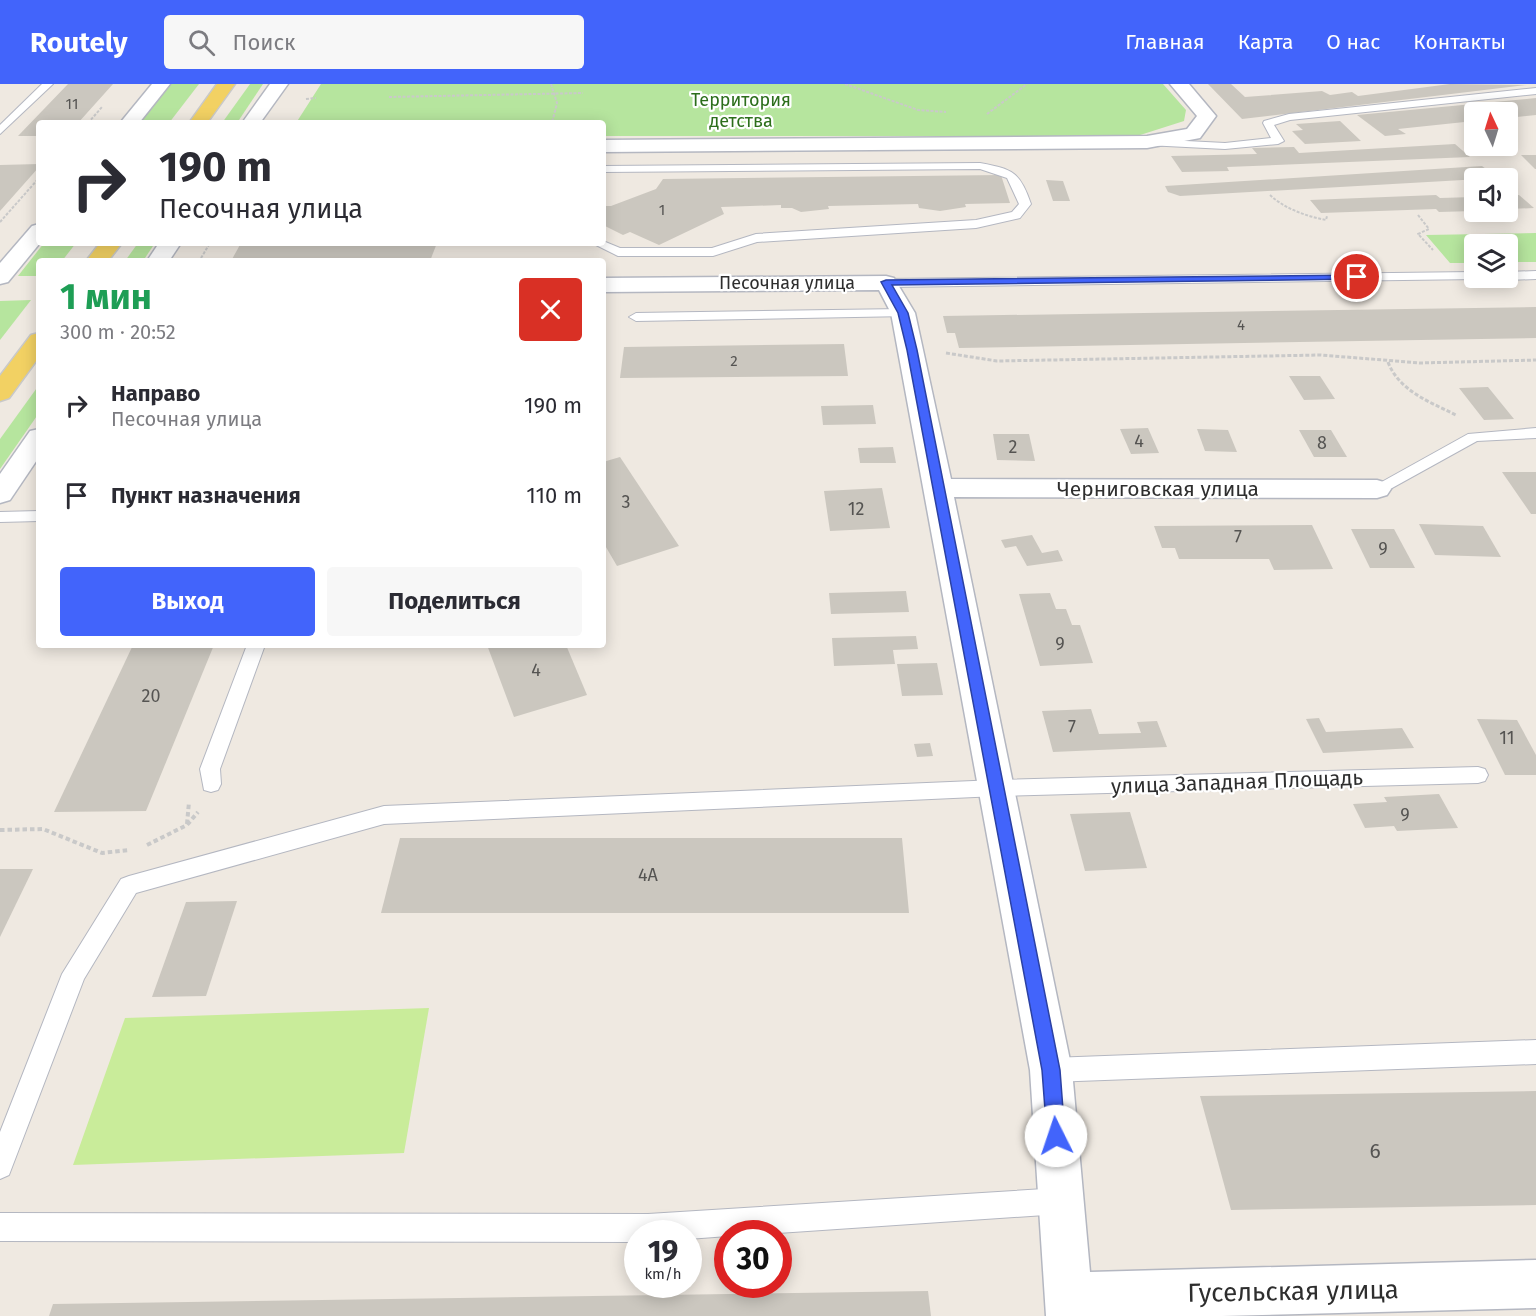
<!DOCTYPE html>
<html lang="ru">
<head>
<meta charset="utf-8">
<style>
	:root { --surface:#fff; --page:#f7f7f7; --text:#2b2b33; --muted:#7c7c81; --accent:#4264fb }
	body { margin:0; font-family:"Fira Sans",sans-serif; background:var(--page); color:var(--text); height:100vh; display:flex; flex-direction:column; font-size:22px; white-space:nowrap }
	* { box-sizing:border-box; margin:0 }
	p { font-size:20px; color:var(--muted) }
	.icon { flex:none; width:33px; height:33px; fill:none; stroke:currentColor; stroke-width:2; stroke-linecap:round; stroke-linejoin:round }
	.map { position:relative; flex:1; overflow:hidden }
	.side { position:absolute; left:36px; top:174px; width:570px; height:390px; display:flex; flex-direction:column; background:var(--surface); border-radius:6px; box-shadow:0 3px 15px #0003 }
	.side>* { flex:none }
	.top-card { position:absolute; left:36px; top:36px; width:570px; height:126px; border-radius:6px; box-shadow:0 3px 15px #0003; background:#fff; color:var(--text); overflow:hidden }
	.needle { width:39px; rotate:356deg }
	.controls { position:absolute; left:1464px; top:18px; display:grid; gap:12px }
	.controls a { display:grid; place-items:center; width:54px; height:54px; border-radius:6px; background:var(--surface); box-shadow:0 3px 15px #0003; font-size:30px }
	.speed { position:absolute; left:624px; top:1136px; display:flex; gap:12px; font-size:30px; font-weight:700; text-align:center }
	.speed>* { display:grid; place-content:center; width:78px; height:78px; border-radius:50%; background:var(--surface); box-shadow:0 3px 15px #0003; line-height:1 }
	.speed small { font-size:15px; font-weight:400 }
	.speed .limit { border:9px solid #d22; background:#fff; color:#111 }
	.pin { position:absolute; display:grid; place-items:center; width:51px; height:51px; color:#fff; margin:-26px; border:3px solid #fff; border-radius:50%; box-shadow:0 2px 6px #0007 }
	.me { position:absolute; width:66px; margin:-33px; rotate:356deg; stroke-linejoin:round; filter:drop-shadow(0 0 4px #0008) }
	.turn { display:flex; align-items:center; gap:21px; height:126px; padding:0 24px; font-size:27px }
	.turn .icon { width:78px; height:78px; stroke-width:2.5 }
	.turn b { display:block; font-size:42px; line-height:51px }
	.round { display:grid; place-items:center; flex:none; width:63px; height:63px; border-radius:6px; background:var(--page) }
	.head { display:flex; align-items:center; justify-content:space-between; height:102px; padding:0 24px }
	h1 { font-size:36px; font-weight:700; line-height:45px; color:#1e9e55 }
	.button { display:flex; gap:12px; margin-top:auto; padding:12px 24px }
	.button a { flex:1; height:69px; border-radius:6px; background:var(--accent); color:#fff; font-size:24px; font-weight:700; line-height:69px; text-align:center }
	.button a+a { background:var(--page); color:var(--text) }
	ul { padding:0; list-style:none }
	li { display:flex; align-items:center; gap:18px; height:90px; padding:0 24px }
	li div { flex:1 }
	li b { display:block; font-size:22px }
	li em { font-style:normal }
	header { display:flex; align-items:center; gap:36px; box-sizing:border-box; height:84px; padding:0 30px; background:var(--accent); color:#fff }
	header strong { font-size:28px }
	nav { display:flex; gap:33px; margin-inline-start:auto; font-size:21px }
	.search { width:420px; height:54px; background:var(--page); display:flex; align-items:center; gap:15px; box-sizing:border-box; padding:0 21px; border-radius:6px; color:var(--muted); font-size:22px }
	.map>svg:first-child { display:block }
	.green { fill:#b6e59e }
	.pitch { fill:#c9ec9a }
	.building { fill:#cbc7bf }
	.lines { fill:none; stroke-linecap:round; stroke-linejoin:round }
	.service-casing { stroke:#b4b7c1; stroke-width:2 }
	.minor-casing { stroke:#b4b7c1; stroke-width:3 }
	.primary-casing { stroke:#c9c9c9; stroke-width:3 }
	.path-far2 { stroke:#c9c9c9; stroke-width:2; stroke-dasharray:3 1.5; stroke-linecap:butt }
	.path-far1 { stroke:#c9c9c9; stroke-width:3; stroke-dasharray:4 2; stroke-linecap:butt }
	.path { stroke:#c9c9c9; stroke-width:4; stroke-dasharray:4.5 3; stroke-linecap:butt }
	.service { fill:#fff; fill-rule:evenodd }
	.minor { fill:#fff; fill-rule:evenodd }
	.primary { fill:#f2d163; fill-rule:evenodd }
	.route { fill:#4264fb; stroke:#2b41a3; stroke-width:1.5 }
	.labels { text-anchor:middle; stroke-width:4.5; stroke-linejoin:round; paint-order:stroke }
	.far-number-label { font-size:15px; fill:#555452 }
	.far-park-label { font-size:18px; fill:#2c6e1b; stroke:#fff }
	.far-street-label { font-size:18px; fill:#2e2e2e; stroke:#fff }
	.number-label { font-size:18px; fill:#555452 }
	.street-label { font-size:21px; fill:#2e2e2e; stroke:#fff }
	.near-number-label { font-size:21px; fill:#555452 }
	.near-street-label { font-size:26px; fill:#2e2e2e; stroke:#fff }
</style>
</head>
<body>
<header>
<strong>Routely</strong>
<div class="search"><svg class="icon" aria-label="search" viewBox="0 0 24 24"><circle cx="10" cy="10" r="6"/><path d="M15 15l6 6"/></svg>Поиск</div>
<nav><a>Главная</a><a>Карта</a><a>О нас</a><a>Контакты</a></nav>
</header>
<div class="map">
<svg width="1536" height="1232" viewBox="0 0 1536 1232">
	<rect width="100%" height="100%" fill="#efe9e1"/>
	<g class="green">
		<path d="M170 0H199L169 39H140Z"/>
		<path d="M250 0H263L237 39H222Z"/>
		<path d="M321 0H1163L1186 26 1184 37 1137 52H603V39H296Z"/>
		<path d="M1536 149V178H1508V160H1474V179H1450L1426 151Z"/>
		<path d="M44 159H76L62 177H39V192H18Z"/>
		<path d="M138 159H155L143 177H125Z"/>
		<path d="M31 216 0 256V217Z"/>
		<path d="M39 301V329L0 385V355Z"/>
	</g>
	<path class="pitch" d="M429 924 404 1069 73 1081 125 934Z"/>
	<g class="building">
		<path d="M68 0H113L78 39H39V52H18Z"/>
		<path d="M1208 0H1231L1245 13 1322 7 1330 11 1352 8 1358 12 1450 0 1527 1 1242 35Z"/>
		<path d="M1536 14V31L1508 34V28H1474V37L1398 45 1406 50 1385 52 1357 31Z"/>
		<path d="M1340 37 1361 57 1305 60 1292 47 1303 46 1296 40Z"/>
		<path d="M1455 60 1470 73 1227 83 1229 87 1182 88 1171 72 1257 70 1252 64 1294 63 1299 69Z"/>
		<path d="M1521 71H1536V85H1535Z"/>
		<path d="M39 80V83L0 127V81Z"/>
		<path d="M1482 82 1498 94 1180 112 1168 108 1165 102Z"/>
		<path d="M1001 91 1010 119 965 120 966 123 940 127 919 124 918 120 828 122 829 125 801 128 792 124H781V121L721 123 724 130 659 161 630 148 623 151 603 141V122H611L656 105 663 95Z"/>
		<path d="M1046 96 1063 97 1070 117H1053Z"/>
		<path d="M1436 111 1440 114 1474 113V127L1439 128 1436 125 1321 129 1310 116Z"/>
		<path d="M1508 111H1519L1534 124 1508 125Z"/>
		<path d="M241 159H437L430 177H231Z"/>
		<path d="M1536 223V254L959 264 955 249H947L943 232Z"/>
		<path d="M844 260 848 292 620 294 624 263Z"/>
		<path d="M1289 292H1320L1335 315 1304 316Z"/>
		<path d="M1488 303 1514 335 1484 336 1459 304Z"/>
		<path d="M873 321 876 340 823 341 821 322Z"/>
		<path d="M1148 344 1159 369 1131 370 1120 345Z"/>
		<path d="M1197 345 1228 346 1237 368 1205 367Z"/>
		<path d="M1299 346H1331L1347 373H1314Z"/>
		<path d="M993 350H1029L1035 377 997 376Z"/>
		<path d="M893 363 896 379H860L858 364Z"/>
		<path d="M620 373 679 462 617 482 603 458V378Z"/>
		<path d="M1502 388H1536V430H1531Z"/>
		<path d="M882 404 890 444 830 447 824 407Z"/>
		<path d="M1419 440 1483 442 1501 473 1435 471Z"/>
		<path d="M1312 441 1333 485 1274 486 1269 475H1179L1175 464H1162L1154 442Z"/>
		<path d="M1351 445H1394L1415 484H1370Z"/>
		<path d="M1032 451 1042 469 1058 466 1063 477 1027 482 1016 462 1005 464 1001 456Z"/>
		<path d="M906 507 909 528 831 530 829 509Z"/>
		<path d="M1050 509 1056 525H1066L1072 541H1080L1093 579 1040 582 1019 510Z"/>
		<path d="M916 552 918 565 893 566 895 580 834 582 832 554Z"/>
		<path d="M133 561H214L146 727 54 728Z"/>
		<path d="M487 561H566L587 611 514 633Z"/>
		<path d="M937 579 943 611 902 612 897 580Z"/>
		<path d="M1091 625 1099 650 1141 649 1137 638 1157 637 1167 663 1053 668 1042 627Z"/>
		<path d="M1319 634 1326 648 1402 644 1414 664 1323 669 1306 635Z"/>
		<path d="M1477 635 1517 636 1536 671V691H1505Z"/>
		<path d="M930 659 933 672 917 673 914 660Z"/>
		<path d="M1439 710 1458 744 1397 747 1394 742 1365 744 1353 720 1387 718 1384 713Z"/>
		<path d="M1130 728 1147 784 1085 787 1070 730Z"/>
		<path d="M400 754H902L909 829H381Z"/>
		<path d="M0 785H33L0 853Z"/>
		<path d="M237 817 206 912 152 913 186 818Z"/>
		<path d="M1536 1007V1121L1231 1126 1200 1012Z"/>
		<path d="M928 1207 931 1232H49L53 1220Z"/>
	</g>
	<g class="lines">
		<defs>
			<g id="service">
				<path d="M42 0H53L0 50V41Z"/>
				<path d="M1536 4V10L1290 36 1274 41 1284 57 1278 60 1225 65 1147 61 1141 58 1147 55 1225 59 1271 54 1263 39 1264 37 1289 30Z"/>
				<path d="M980 79C1013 85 1020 88 1031 120L1020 134 976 144 757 158 713 172H618L592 159H603V157L620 164H712L756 150 976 136 1012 128 1019 120 1007 94 980 85 603 88V82Z"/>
				<path d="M1536 187V195L1508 196 1502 194H1508V188Z"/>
				<path d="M1474 188V194L1479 195 886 203 879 199 886 195Z"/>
				<path d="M903 225 910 229 908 232 636 237 629 233 636 229Z"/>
				<path d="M1536 344V354L1477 357 1383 409 1377 410 1369 405 1468 350Z"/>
				<path d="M39 427V437L0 438V428Z"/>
				<path d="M247 561H265L220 685 221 700 218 706 211 708 204 706 200 685Z"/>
				<path d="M1478 683 1485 685 1488 691 1485 697 1478 699 997 712 384 740 136 809 84 895 9 1091 0 1095V1048L62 890 121 795 129 792 384 722 997 696Z"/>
				<path d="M1536 956V980L1051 998 1042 995 1039 986 1042 977 1051 974Z"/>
				<path d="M1060 1104 1070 1107 1073 1117 1070 1127 1060 1130 778 1149H728V1152L688 1155V1149H638V1158L0 1157V1129L648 1130Z"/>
			</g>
			<g id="minor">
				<path d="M152 0H170L139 39H120Z"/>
				<path d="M270 0H288L260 39H242Z"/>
				<path d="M1170 0H1189L1216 32 1200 54 1147 64 603 68V56L1147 52 1187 45 1197 32Z"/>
				<path d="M39 140 40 159 8 198 0 200V179L32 142Z"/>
				<path d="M159 159H181L169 177H147Z"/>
				<path d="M886 192 894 194 915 229 951 395 1377 396 1387 399 1391 405 1387 411 1377 414 954 413 1072 986 1090 1188 1536 1176V1224L1222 1232H1046L1030 986 891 229 879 206 603 208V194Z"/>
				<path d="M39 345V373L10 416 0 419V390L30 347Z"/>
			</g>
			<g id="primary">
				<path d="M217 0H235L207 39H189Z"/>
				<path d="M100 159H122L108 177H86Z"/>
				<path d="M39 249V273L9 314 0 317V292L31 251Z"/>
			</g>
		</defs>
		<use href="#service" class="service-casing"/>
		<use href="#minor" class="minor-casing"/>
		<use href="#primary" class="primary-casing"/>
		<g class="path-far2">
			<path d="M551 0 557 19 552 39"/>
			<path d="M845 0 918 26 946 28"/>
			<path d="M389 13 583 9"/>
			<path d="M306 15 316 14"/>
			<path d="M987 30 1027 0"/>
			<path d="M88 39 102 23"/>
			<path d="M1270 111C1285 125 1306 132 1326 136L1327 132"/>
			<path d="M1418 131 1429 145 1418 150 1433 166"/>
			<path d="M0 138 39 94"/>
			<path d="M201 174 210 159"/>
		</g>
		<g class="path-far1">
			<path d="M946 269 997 277 1321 271 1420 279 1536 276"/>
			<path d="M1388 278C1399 307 1430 318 1456 331"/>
		</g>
		<g class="path">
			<path d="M187 740 189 718"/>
			<path d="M0 746 43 745 102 769 129 766"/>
			<path d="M147 761 187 741 198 728"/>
		</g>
		<use href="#service" class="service"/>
		<use href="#minor" class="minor"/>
		<use href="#primary" class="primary"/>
	</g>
	<path class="route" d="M1357 191 1361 193 1360 195 892 201 908 229 917 266 1060 986 1065 1052 1062 1058 1056 1061 1049 1058 1047 1052 1042 986 907 266 898 229 881 198 886 196Z"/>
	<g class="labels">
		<g class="far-number-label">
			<text x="72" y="25">11</text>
			<text x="662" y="131">1</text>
			<text x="1241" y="246">4</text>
			<text x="734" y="282">2</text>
		</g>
		<g class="far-park-label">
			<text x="741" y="22">Территория<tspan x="741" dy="21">детства</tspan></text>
		</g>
		<g class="far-street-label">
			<text x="787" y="205">Песочная улица</text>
		</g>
		<g class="number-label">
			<text x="1139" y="363">4</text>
			<text x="1322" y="365">8</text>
			<text x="1013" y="369">2</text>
			<text x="626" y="424">3</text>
			<text x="856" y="431">12</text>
			<text x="1238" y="459">7</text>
			<text x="1383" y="471">9</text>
			<text x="1060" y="566">9</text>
			<text x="536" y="592">4</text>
			<text x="151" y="618">20</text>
			<text x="1072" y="649">7</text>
			<text x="1507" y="660">11</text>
			<text x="1405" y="737">9</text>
			<text x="648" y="797">4А</text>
		</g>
		<g class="street-label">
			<text x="1158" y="412">Черниговская улица</text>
			<text transform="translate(1237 698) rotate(-2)" y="7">улица Западная Площадь</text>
		</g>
		<g class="near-number-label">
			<text x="1375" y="1074">6</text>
		</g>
		<g class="near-street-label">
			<text transform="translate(1293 1207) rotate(-1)" y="9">Гусельская улица</text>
		</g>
	</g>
</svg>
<div class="controls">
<a><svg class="needle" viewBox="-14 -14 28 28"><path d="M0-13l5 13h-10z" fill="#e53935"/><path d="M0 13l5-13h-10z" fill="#7c7c81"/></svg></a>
<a><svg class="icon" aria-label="sound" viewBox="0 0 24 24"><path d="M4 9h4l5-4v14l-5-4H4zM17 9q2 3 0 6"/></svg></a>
<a><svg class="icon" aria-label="layers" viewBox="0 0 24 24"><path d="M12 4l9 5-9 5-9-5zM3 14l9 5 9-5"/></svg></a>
</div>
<div class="speed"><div>19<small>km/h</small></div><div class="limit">30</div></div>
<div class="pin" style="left:1357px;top:193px;background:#d93025"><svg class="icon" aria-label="arrive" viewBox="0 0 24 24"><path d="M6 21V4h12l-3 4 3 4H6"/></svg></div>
<svg class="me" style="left:1056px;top:1052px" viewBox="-20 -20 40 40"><circle r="19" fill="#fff"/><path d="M0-13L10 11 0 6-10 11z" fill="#4264fb"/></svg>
<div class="top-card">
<div class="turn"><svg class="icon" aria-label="right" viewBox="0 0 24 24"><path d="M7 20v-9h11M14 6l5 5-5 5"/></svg><div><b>190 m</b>Песочная улица</div></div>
</div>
<section class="side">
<div class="head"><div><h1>1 мин</h1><p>300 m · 20:52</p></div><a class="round" style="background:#d93025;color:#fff"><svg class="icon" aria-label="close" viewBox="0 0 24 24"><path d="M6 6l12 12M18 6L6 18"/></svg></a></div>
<ul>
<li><svg class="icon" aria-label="right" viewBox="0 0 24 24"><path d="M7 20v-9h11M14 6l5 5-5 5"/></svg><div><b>Направо</b><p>Песочная улица</p></div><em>190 m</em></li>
<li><svg class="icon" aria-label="arrive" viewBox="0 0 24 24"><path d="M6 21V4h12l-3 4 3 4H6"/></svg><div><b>Пункт назначения</b></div><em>110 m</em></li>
</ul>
<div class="button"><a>Выход</a><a>Поделиться</a></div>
</section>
</div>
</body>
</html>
